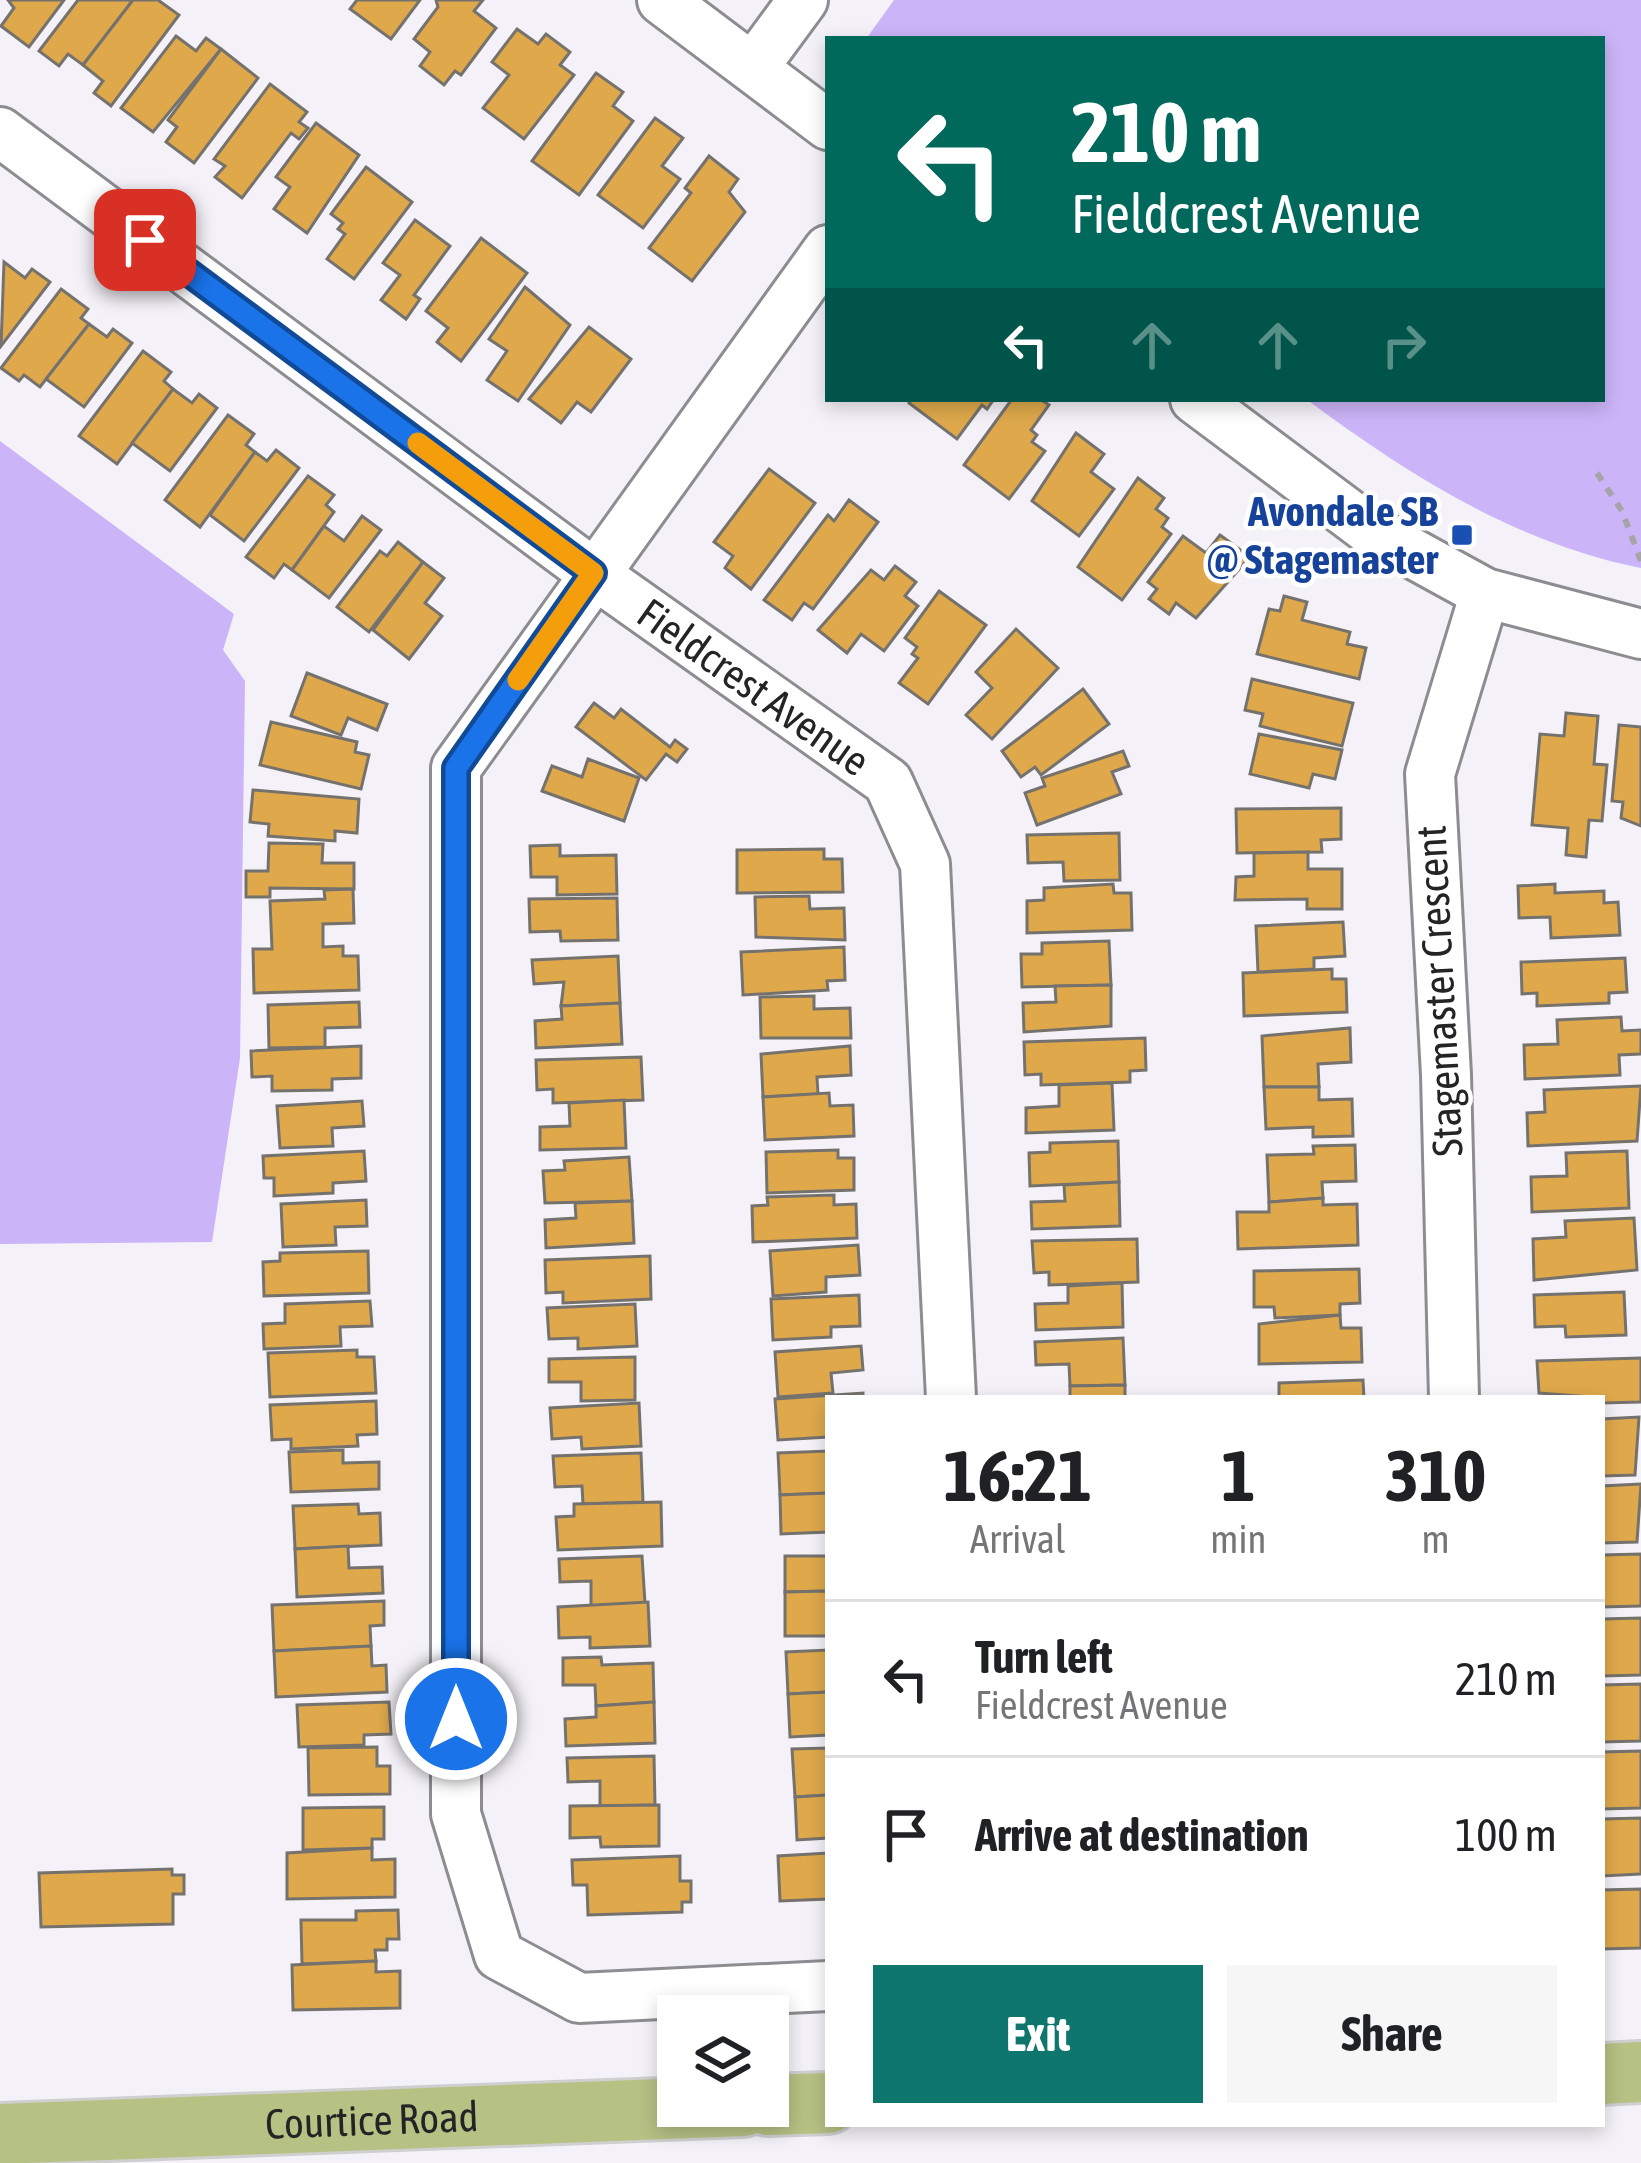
<!DOCTYPE html>
<html lang="en">
<head>
<meta charset="utf-8">
<style>
	:root { --surface:#fff; --page:#f6f6f6; --text:#202124; --muted:#757577; --line:#e0e0e0; --accent:#0f766e }
	body { margin:0; font-family:"Asap Condensed",sans-serif; background:var(--page); color:var(--text); height:100vh; display:flex; flex-direction:column; font-size:45px; white-space:nowrap }
	* { box-sizing:border-box; margin:0 }
	p { font-size:39px; color:var(--muted) }
	.icon { flex:none; width:66px; height:66px; fill:none; stroke:currentColor; stroke-width:2; stroke-linecap:round; stroke-linejoin:round }
	.map { position:relative; flex:1; overflow:hidden }
	.details { position:absolute; left:825px; top:1395px; width:780px; height:732px; display:flex; flex-direction:column; background:var(--surface); border-radius:0px; box-shadow:0 6px 18px #0003 }
	.details>* { flex:none }
	.hud { position:absolute; left:825px; top:36px; width:780px; height:366px; border-radius:0px; box-shadow:0 6px 18px #0003; background:#00695c; color:#fff; overflow:hidden }
	.tools { position:absolute; left:657px; top:1995px; display:grid; gap:24px }
	.tools a { display:grid; place-items:center; width:132px; height:132px; border-radius:0px; background:var(--surface); box-shadow:0 6px 18px #0003; font-size:60px }
	.pin { position:absolute; display:grid; place-items:center; width:102px; height:102px; color:#fff; margin:-51px; border-radius:24px; box-shadow:0 6px 18px #0006 }
	.me { position:absolute; width:132px; margin:-66px; rotate:0deg; stroke-linejoin:round; filter:drop-shadow(0 0 9px #0008) }
	.turn { display:flex; align-items:center; gap:42px; height:252px; padding:0 48px; font-size:54px }
	.turn .icon { width:156px; height:156px; stroke-width:2.5 }
	.turn b { display:block; font-size:84px; line-height:102px }
	.lanes { display:flex; align-items:center; height:114px; padding:0 48px; background:#0003; justify-content:center; gap:60px; direction:ltr }
	.lanes .off { opacity:.35 }
	.eta { display:flex; justify-content:space-evenly; align-items:center; height:204px; text-align:center }
	.eta b { font-size:72px; font-weight:700; line-height:84px }
	.cta { display:flex; gap:24px; margin-top:auto; padding:24px 48px }
	.cta a { flex:1; height:138px; border-radius:0px; background:var(--accent); color:#fff; font-size:48px; font-weight:700; line-height:138px; text-align:center }
	.cta a+a { background:var(--page); color:var(--text) }
	ul { padding:0; list-style:none }
	li { display:flex; align-items:center; gap:36px; height:156px; padding:0 48px; border-top:3px solid var(--line) }
	li div { flex:1 }
	li b { display:block; font-size:45px }
	li em { font-style:normal }
	.map>svg:first-child { display:block }
	.green { fill:#ccb4f8 }
	.building { fill:#dfa94b; stroke:#75726e; stroke-width:3 }
	.lines { fill:none; stroke-linecap:round; stroke-linejoin:round }
	.minor-casing { stroke:#8d8c91; stroke-width:54 }
	.major-casing { stroke:#cfcfcf; stroke-width:66 }
	.path { stroke:#a5a4a8; stroke-width:6; stroke-dasharray:9 9; stroke-linecap:butt }
	.minor { stroke:#fff; stroke-width:48 }
	.major { stroke:#b6c184; stroke-width:60 }
	.route-casing { stroke:#114b97; stroke-width:30 }
	.route { stroke:#1a73e8; stroke-width:21 }
	.slow { stroke:#f59e0b; stroke-width:21 }
	.transit-dot { fill:#1a4fb4; stroke:#fff; stroke-width:4.5 }
	.labels { text-anchor:middle; stroke-width:9; stroke-linejoin:round; paint-order:stroke }
	.transit-label { font-size:42px; font-weight:bold; fill:#164399; stroke:#fff; text-anchor:end }
	.street-label { font-size:42px; fill:#242426; stroke:#fff }
</style>
</head>
<body>
<div class="map">
<svg width="1641" height="2163" viewBox="0 0 1641 2163">
	<rect width="100%" height="100%" fill="#f4f2f8"/>
	<g class="green">
		<path d="M894 0H1641V568C1515 543 1407 474 1306 399H1602V39H866Z"/>
		<path d="M0 441 234 614 223 650 245 681 240 1058 212 1242 0 1244Z"/>
	</g>
	<g class="building">
		<path d="M64 0 29 47 1 26 14 8 8 0Z"/>
		<path d="M78 0H133L83 65 68 54 59 66 39 51Z"/>
		<path d="M133 0H158L179 15 111 106 94 93 103 81 83 65Z"/>
		<path d="M357 0H420L391 39 350 9Z"/>
		<path d="M436 0H483L474 11 496 28 461 75 455 71 444 85 420 66 430 52 414 39 438 7Z"/>
		<path d="M517 29 538 44 546 34 570 52 560 65 574 75 524 139 483 108 509 75 492 62Z"/>
		<path d="M176 36 196 51 206 38 221 49 153 132 121 108Z"/>
		<path d="M221 49 258 78 194 163 166 142 177 127 168 120Z"/>
		<path d="M596 73 623 92 613 106 633 121 579 195 532 161Z"/>
		<path d="M270 84 307 112 299 122 308 128 299 139 291 133 242 198 215 177 225 166 214 159Z"/>
		<path d="M655 118 683 138 662 166 680 179 643 228 598 195Z"/>
		<path d="M316 123 359 155 307 233 274 209 290 187 276 177Z"/>
		<path d="M709 156 738 179 729 192 745 212 692 281 649 248 691 193 685 188Z"/>
		<path d="M366 167 412 202 354 279 327 259 345 234 338 229 343 223 331 214Z"/>
		<path d="M415 220 450 246 414 295 420 299 406 319 381 300 400 275 383 263Z"/>
		<path d="M481 238 527 273 461 361 437 342 448 328 426 311Z"/>
		<path d="M4 262 25 278 32 269 50 282 1 346Z"/>
		<path d="M525 287 570 325 518 401 487 380 507 351 489 339Z"/>
		<path d="M61 289 88 309 81 318 89 324 40 387 24 375 19 381 1 368Z"/>
		<path d="M89 324 107 337 113 329 132 343 84 407 46 379Z"/>
		<path d="M589 327 631 359 591 412 577 402 561 423 529 399Z"/>
		<path d="M143 351 171 372 164 381 173 389 117 464 79 436Z"/>
		<path d="M173 389 192 403 199 394 217 408 170 471 132 443Z"/>
		<path d="M911 399H994L987 409 982 405 957 439 909 403Z"/>
		<path d="M1012 399H1040L1049 405 1031 430 1037 435 1032 442 1045 451 1009 499 964 465Z"/>
		<path d="M228 415 254 434 246 445 255 452 200 527 165 500Z"/>
		<path d="M1076 433 1104 454 1091 472 1114 489 1079 536 1032 501Z"/>
		<path d="M276 450 299 468 244 541 210 515 255 452 267 461Z"/>
		<path d="M769 469 815 503 751 589 725 568 733 556 714 542Z"/>
		<path d="M308 476 334 495 326 505 334 512 292 570 284 564 274 578 246 557Z"/>
		<path d="M1138 478 1164 498 1156 509 1168 518 1162 527 1171 534 1122 600 1078 567Z"/>
		<path d="M849 500 878 522 813 609 804 603 792 620 764 600 828 515 834 521Z"/>
		<path d="M362 516 381 530 329 598 292 570 324 526 344 541Z"/>
		<path d="M1220 535 1250 557 1196 618 1176 603 1169 614 1149 599 1157 589 1148 582 1183 536 1206 553Z"/>
		<path d="M398 542 423 562 369 632 337 607 380 551 387 556Z"/>
		<path d="M423 562 444 578 425 603 442 616 409 659 373 630Z"/>
		<path d="M895 566 916 582 905 596 918 606 884 651 861 634 847 653 818 630 871 570 884 580Z"/>
		<path d="M939 591 986 625 928 704 899 683 918 658 912 654 917 647 905 638Z"/>
		<path d="M1284 596 1307 602 1302 620 1350 632 1347 644 1366 648 1359 679 1257 654 1269 609 1280 611Z"/>
		<path d="M1016 629 1058 668 992 739 966 715 992 688 976 672Z"/>
		<path d="M307 673 387 704 377 730 348 718 341 735 291 716Z"/>
		<path d="M1252 679 1353 703 1342 746 1260 726 1263 714 1245 710Z"/>
		<path d="M1083 689 1109 724 1041 775 1035 767 1021 777 1002 751Z"/>
		<path d="M594 703 614 718 621 709 670 747 675 740 687 749 677 762 666 754 646 780 576 727Z"/>
		<path d="M1566 713 1598 716 1594 764 1607 765 1602 821 1589 820 1586 857 1566 855 1568 828 1532 825 1540 734 1564 736Z"/>
		<path d="M271 722 357 742 355 752 369 755 361 789 260 765Z"/>
		<path d="M1619 725 1641 727V826L1621 818 1623 802 1612 801Z"/>
		<path d="M1259 734 1342 750 1335 779 1313 774 1309 788 1250 774Z"/>
		<path d="M1123 751 1129 766 1112 772 1121 794 1037 825 1025 793 1045 786 1042 778Z"/>
		<path d="M588 759 639 778 624 821 542 791 552 766 582 777Z"/>
		<path d="M253 790 359 799 357 833 335 831V841L268 836 269 824 250 822Z"/>
		<path d="M1341 808V839L1321 840 1322 852 1237 853 1236 809Z"/>
		<path d="M1119 833 1120 880 1064 881 1063 862 1028 863 1027 835Z"/>
		<path d="M269 843 323 844 322 863H354V889L270 888V897H246V871H268Z"/>
		<path d="M560 845V856L616 855 617 894 557 895V877H531L530 846Z"/>
		<path d="M824 849V859H842L843 892 737 893V850Z"/>
		<path d="M1308 852V869H1342V909H1307V899L1235 900 1236 877 1254 876V853Z"/>
		<path d="M1113 884 1114 893H1131L1132 930 1027 933V901L1044 900V888Z"/>
		<path d="M1555 884V893L1604 891V903L1618 902 1620 935 1551 938 1550 917 1519 918 1518 886Z"/>
		<path d="M353 889 354 923 323 924V947L343 946V956H358L359 990 254 993 253 949H272L270 901 325 899 324 890Z"/>
		<path d="M809 896 810 909 844 908 845 940 756 937 755 897Z"/>
		<path d="M617 898 618 940 561 941 560 931 530 932 529 899Z"/>
		<path d="M1343 922 1345 956 1314 958V969L1258 972 1256 926Z"/>
		<path d="M1109 941 1111 985 1022 987 1021 954H1042V943Z"/>
		<path d="M844 947 845 980 827 981 828 990 743 995 741 952Z"/>
		<path d="M618 956 620 1003 561 1006 564 982 534 984 532 960Z"/>
		<path d="M1625 958 1627 992 1609 993V1003L1537 1006V993L1522 994 1521 962Z"/>
		<path d="M1332 969V979H1346L1347 1012 1244 1016 1243 973Z"/>
		<path d="M1111 985V1026L1024 1032 1023 1003 1056 1002 1055 986Z"/>
		<path d="M814 996V1009L850 1008 851 1038H761L760 997Z"/>
		<path d="M359 1002 360 1027 325 1028V1047L269 1048 268 1005Z"/>
		<path d="M620 1003 622 1044 536 1048 535 1021 562 1019 561 1006Z"/>
		<path d="M1621 1017 1622 1031 1641 1030V1054L1619 1055 1620 1075 1525 1079 1524 1045 1558 1044 1557 1020Z"/>
		<path d="M1350 1028 1351 1062 1318 1064 1319 1087H1264L1262 1036Z"/>
		<path d="M1145 1038 1146 1070 1130 1071V1082L1041 1085V1074L1025 1075 1024 1042Z"/>
		<path d="M361 1046V1078L332 1079V1090L272 1091V1076L252 1077 251 1051Z"/>
		<path d="M850 1046 851 1075 817 1077 818 1094 763 1097 761 1054Z"/>
		<path d="M641 1057 643 1100 553 1103V1089L537 1090 536 1060Z"/>
		<path d="M1112 1083 1114 1130 1026 1133V1108L1059 1106V1085Z"/>
		<path d="M1641 1086 1637 1141 1528 1146 1527 1113 1545 1112 1544 1090Z"/>
		<path d="M1264 1087H1319V1100L1352 1099 1353 1136 1313 1137V1127L1266 1129Z"/>
		<path d="M829 1093 830 1106 853 1105 854 1136 765 1140 763 1097Z"/>
		<path d="M624 1100 626 1148 540 1150V1127L570 1126 569 1103Z"/>
		<path d="M362 1101 364 1126 332 1128 333 1146 280 1148 277 1106Z"/>
		<path d="M1118 1141 1119 1182 1030 1186 1029 1153 1050 1152V1143Z"/>
		<path d="M1355 1145 1356 1181 1322 1182 1323 1198 1269 1202 1267 1155 1314 1154 1313 1146Z"/>
		<path d="M838 1150V1158H854V1190L767 1193 766 1152Z"/>
		<path d="M364 1151 366 1181 333 1183V1193L274 1196V1178H264L263 1156Z"/>
		<path d="M1627 1151 1629 1208 1532 1212 1531 1177 1567 1176 1566 1153Z"/>
		<path d="M629 1157 632 1201 545 1203 543 1171 565 1170 564 1161Z"/>
		<path d="M1119 1182 1120 1226 1032 1229 1031 1202 1065 1201 1064 1185Z"/>
		<path d="M834 1195V1205L856 1204 857 1238 753 1242 752 1206 768 1205 767 1197Z"/>
		<path d="M1323 1198V1205L1357 1204 1358 1245 1238 1249 1237 1212H1269V1202Z"/>
		<path d="M366 1200 367 1226 335 1227 336 1245 283 1247 281 1204Z"/>
		<path d="M632 1201 634 1243 546 1248 545 1220 576 1218 575 1203Z"/>
		<path d="M1634 1218 1637 1270 1534 1280 1533 1239 1566 1237 1565 1221Z"/>
		<path d="M1137 1239 1138 1282 1049 1285V1272L1034 1273 1032 1241Z"/>
		<path d="M858 1245 860 1275 826 1277V1292L773 1296 770 1251Z"/>
		<path d="M368 1251 369 1293 264 1296 263 1262 280 1261V1253Z"/>
		<path d="M650 1256 651 1299 563 1303V1292L546 1293 545 1260Z"/>
		<path d="M1359 1269 1360 1303 1340 1304V1315L1275 1318 1274 1307H1254V1271Z"/>
		<path d="M1122 1283 1123 1327 1036 1330 1035 1304 1068 1303V1286Z"/>
		<path d="M1624 1292 1626 1335 1566 1337 1565 1326 1535 1327 1534 1295Z"/>
		<path d="M859 1295 860 1326 831 1327V1337L773 1340 771 1299Z"/>
		<path d="M370 1301 372 1326 340 1327 341 1346 264 1349 263 1324 285 1323V1304Z"/>
		<path d="M635 1304 637 1346 578 1349V1338L549 1339 547 1308Z"/>
		<path d="M1340 1315 1341 1328H1361L1362 1362 1259 1364V1324Z"/>
		<path d="M1123 1338 1125 1385 1070 1386 1069 1364 1036 1365 1035 1342Z"/>
		<path d="M861 1346 863 1370 831 1373 833 1393 778 1397 775 1352Z"/>
		<path d="M357 1350V1357H374L376 1393 270 1397 268 1353Z"/>
		<path d="M635 1357V1400L581 1401V1382H549V1359Z"/>
		<path d="M1641 1358V1402L1602 1403V1398L1539 1393 1537 1361Z"/>
		<path d="M1363 1380 1364 1398H1279V1383Z"/>
		<path d="M1125 1385V1398H1070V1386Z"/>
		<path d="M863 1393V1398H828V1437L778 1440 775 1399Z"/>
		<path d="M376 1401 377 1434 357 1435 358 1446 291 1449V1439L272 1440 270 1405Z"/>
		<path d="M639 1403 641 1446 582 1449 581 1437 552 1439 550 1408Z"/>
		<path d="M1639 1417 1635 1475 1602 1476V1419Z"/>
		<path d="M343 1450V1463L379 1462V1489L291 1492 289 1452Z"/>
		<path d="M828 1451V1493L780 1495 778 1453Z"/>
		<path d="M641 1453 643 1502 583 1504 582 1486 555 1487 553 1456Z"/>
		<path d="M1641 1484 1637 1542 1602 1543V1486Z"/>
		<path d="M828 1493V1532L781 1534 780 1495Z"/>
		<path d="M661 1502 662 1546 558 1550 556 1517 574 1516V1504Z"/>
		<path d="M358 1504 359 1514 380 1513 381 1545 295 1549 293 1506Z"/>
		<path d="M348 1546 349 1568 382 1567 383 1593 297 1597 295 1549Z"/>
		<path d="M1641 1554V1606L1602 1607V1555Z"/>
		<path d="M642 1556 645 1603 591 1606V1581L560 1582 559 1559Z"/>
		<path d="M785 1556H828V1591L785 1592Z"/>
		<path d="M828 1591V1636H785V1592Z"/>
		<path d="M384 1601V1625L370 1626 371 1646 274 1651 272 1605Z"/>
		<path d="M648 1602 650 1646 590 1648V1637L559 1638 558 1607Z"/>
		<path d="M1641 1618V1675L1602 1676V1619Z"/>
		<path d="M371 1646 372 1666 386 1665 387 1692 276 1697 274 1651Z"/>
		<path d="M828 1650V1692L788 1694 786 1652Z"/>
		<path d="M601 1657 602 1665 653 1663 654 1702 596 1706 595 1685H563V1658Z"/>
		<path d="M1641 1684V1741L1602 1742V1685Z"/>
		<path d="M828 1692V1735L790 1737 788 1694Z"/>
		<path d="M389 1702 391 1734 364 1735V1745L299 1747 297 1705Z"/>
		<path d="M654 1702 655 1743 566 1746 565 1719 596 1717V1706Z"/>
		<path d="M377 1747V1766H390V1794L309 1795 308 1748Z"/>
		<path d="M828 1748V1795L795 1797 792 1749Z"/>
		<path d="M1641 1751V1808L1602 1809V1752Z"/>
		<path d="M654 1756 655 1805 600 1806V1781L568 1782 567 1758Z"/>
		<path d="M828 1795V1838L797 1840 795 1797Z"/>
		<path d="M659 1805V1846L601 1847 600 1837 570 1838V1806Z"/>
		<path d="M384 1807V1839H372V1848L303 1850V1808Z"/>
		<path d="M1641 1818V1874L1602 1876V1819Z"/>
		<path d="M372 1848V1860L395 1859V1897L287 1899V1853Z"/>
		<path d="M828 1853V1899L780 1901 778 1856Z"/>
		<path d="M680 1856V1881H691V1902H682V1912L588 1915 587 1885H573L572 1860Z"/>
		<path d="M172 1869V1875H184V1894H173V1924L41 1927 39 1873Z"/>
		<path d="M1641 1889V1948L1602 1949V1890Z"/>
		<path d="M398 1910 399 1939H387V1950H375L376 1961 302 1964 301 1920H356V1911Z"/>
		<path d="M376 1961V1972L400 1971V2008L293 2010 292 1965Z"/>
	</g>
	<g class="lines">
		<defs>
			<g id="minor">
				<path d="M662 0 828 125"/>
				<path d="M753 68 803 0"/>
				<path id="s1" d="M0 132 593 573 888 782 925 864 951 1398"/>
				<path d="M828 250 456 768V1814L499 1955 579 1998 828 1986"/>
				<path d="M1195 399 1370 530 1485 593 1641 634"/>
				<path d="M1454 1398 1446 1075 1430 774 1485 593"/>
			</g>
			<g id="major">
				<path d="M1602 2074 1641 2072"/>
				<path d="M768 2105 828 2103"/>
				<path id="s2" d="M0 2134 743 2106"/>
			</g>
		</defs>
		<use href="#minor" class="minor-casing"/>
		<use href="#major" class="major-casing"/>
		<path class="path" d="M1597 473 1622 511 1641 561"/>
		<use href="#minor" class="minor"/>
		<use href="#major" class="major"/>
	</g>
	<g class="lines">
		<defs>
			<path id="route" d="M145 240 593 573 456 768V1719"/>
		</defs>
		<use href="#route" class="route-casing"/>
		<use href="#route" class="route"/>
		<path class="slow" d="M418 443 593 573 518 680"/>
	</g>
	<rect class="transit-dot" x="1450" y="523" width="24" height="24" rx="6"/>
	<g class="labels">
		<g class="transit-label">
			<text x="1438" y="526">Avondale SB<tspan x="1438" dy="48">@ Stagemaster</tspan></text>
		</g>
		<g class="street-label">
			<text dy="15" stroke="none"><textPath href="#s1" startOffset="936">Fieldcrest Avenue</textPath></text>
			<text transform="translate(1439 991) rotate(-93)" y="15">Stagemaster Crescent</text>
			<text dy="15" stroke="none"><textPath href="#s2" startOffset="372">Courtice Road</textPath></text>
		</g>
	</g>
</svg>
<div class="tools">
<a><svg class="icon" aria-label="layers" viewBox="0 0 24 24"><path d="M12 4l9 5-9 5-9-5zM3 14l9 5 9-5"/></svg></a>
</div>
<div class="pin" style="left:145px;top:240px;background:#d93025"><svg class="icon" aria-label="arrive" viewBox="0 0 24 24"><path d="M6 21V4h12l-3 4 3 4H6"/></svg></div>
<svg class="me" style="left:456px;top:1719px" viewBox="-20 -20 40 40"><circle r="17" fill="#1a73e8" stroke="#fff" stroke-width="3"/><path d="M0-11L8 9 0 5-8 9z" fill="#fff"/></svg>
<div class="hud">
<div class="turn"><svg class="icon" aria-label="left" viewBox="0 0 24 24"><path d="M17 20v-9H6M10 6l-5 5 5 5"/></svg><div><b>210 m</b>Fieldcrest Avenue</div></div>
<div class="lanes"><svg class="icon" aria-label="left" viewBox="0 0 24 24"><path d="M17 20v-9H6M10 6l-5 5 5 5"/></svg><svg class="icon off" aria-label="ahead" viewBox="0 0 24 24"><path d="M12 20V5M6 11l6-6 6 6"/></svg><svg class="icon off" aria-label="ahead" viewBox="0 0 24 24"><path d="M12 20V5M6 11l6-6 6 6"/></svg><svg class="icon off" aria-label="right" viewBox="0 0 24 24"><path d="M7 20v-9h11M14 6l5 5-5 5"/></svg></div>
</div>
<section class="details">
<div class="eta">
<div><b>16:21</b><p>Arrival</p></div>
<div><b>1</b><p>min</p></div>
<div><b>310</b><p>m</p></div>
</div>
<ul>
<li><svg class="icon" aria-label="left" viewBox="0 0 24 24"><path d="M17 20v-9H6M10 6l-5 5 5 5"/></svg><div><b>Turn left</b><p>Fieldcrest Avenue</p></div><em>210 m</em></li>
<li><svg class="icon" aria-label="arrive" viewBox="0 0 24 24"><path d="M6 21V4h12l-3 4 3 4H6"/></svg><div><b>Arrive at destination</b></div><em>100 m</em></li>
</ul>
<div class="cta"><a>Exit</a><a>Share</a></div>
</section>
</div>
</body>
</html>
